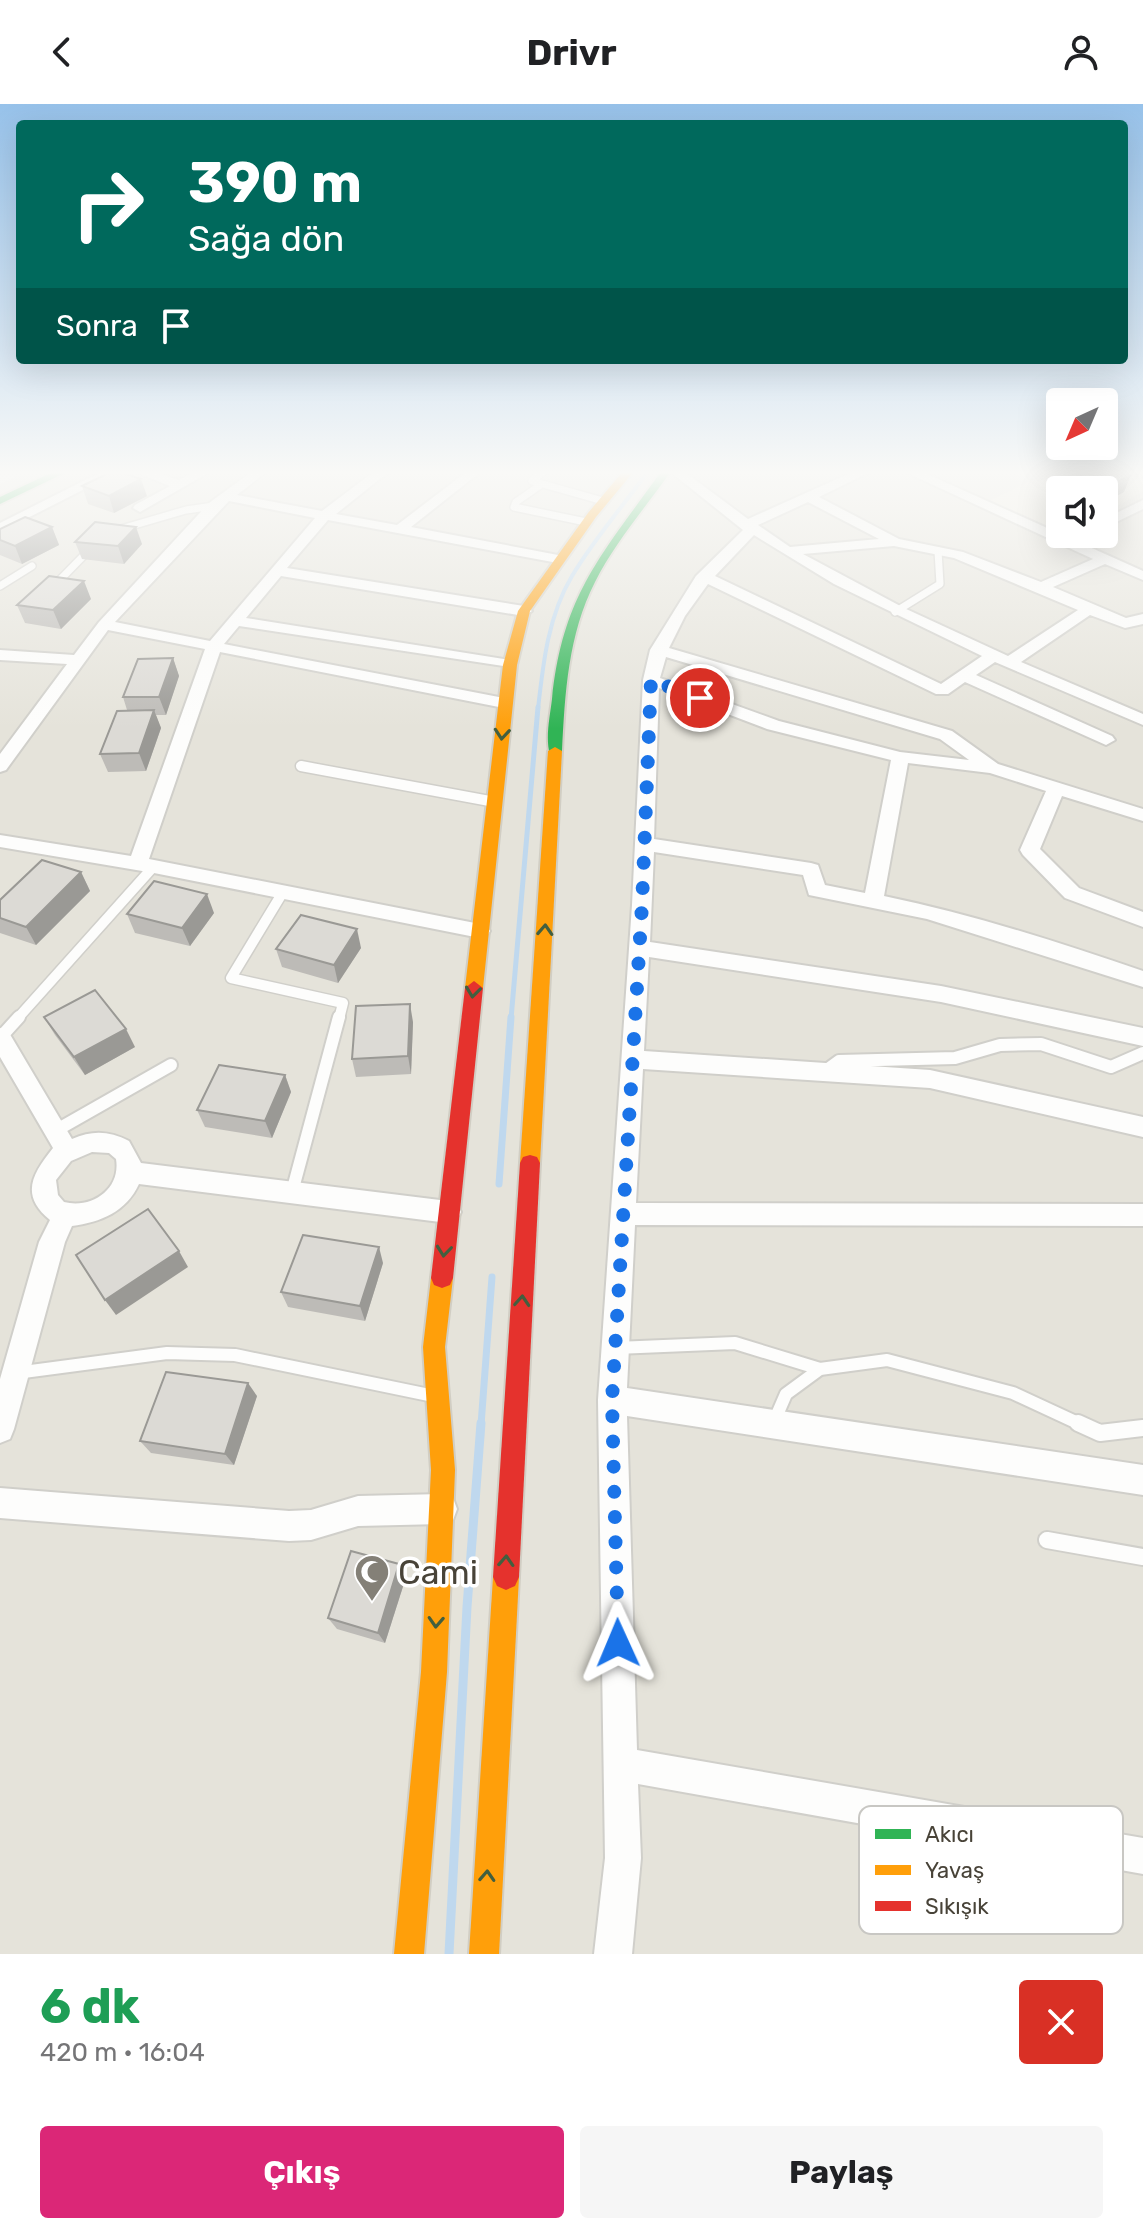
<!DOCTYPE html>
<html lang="tr">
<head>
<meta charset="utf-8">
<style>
	:root { --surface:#fff; --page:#f6f6f6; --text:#202124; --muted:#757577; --accent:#db2777 }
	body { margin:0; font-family:Rubik,sans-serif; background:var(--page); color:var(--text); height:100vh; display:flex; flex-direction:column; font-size:30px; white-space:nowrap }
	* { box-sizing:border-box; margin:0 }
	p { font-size:26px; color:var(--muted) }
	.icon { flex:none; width:44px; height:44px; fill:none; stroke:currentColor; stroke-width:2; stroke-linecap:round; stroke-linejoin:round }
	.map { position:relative; height:1850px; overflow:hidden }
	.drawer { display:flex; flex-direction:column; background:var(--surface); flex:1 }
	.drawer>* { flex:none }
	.banner { position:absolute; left:16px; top:16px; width:1112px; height:244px; border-radius:8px; box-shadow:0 8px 32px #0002; background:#00695c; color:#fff; overflow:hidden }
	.needle { width:52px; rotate:224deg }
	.controls { position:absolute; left:1046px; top:284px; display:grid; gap:16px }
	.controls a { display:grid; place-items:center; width:72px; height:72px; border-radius:8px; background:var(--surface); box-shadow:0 8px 32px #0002; font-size:40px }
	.pin { position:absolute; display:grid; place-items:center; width:68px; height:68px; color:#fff; margin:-34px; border:4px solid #fff; border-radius:50%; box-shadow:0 2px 8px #0007 }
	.me { position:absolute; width:88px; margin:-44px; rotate:359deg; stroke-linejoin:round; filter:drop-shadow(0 0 6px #0008) }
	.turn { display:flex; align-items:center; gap:28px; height:168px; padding:0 40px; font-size:36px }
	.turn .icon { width:104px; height:104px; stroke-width:2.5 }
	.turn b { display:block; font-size:56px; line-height:68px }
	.then { display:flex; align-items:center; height:76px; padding:0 40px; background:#0003; gap:16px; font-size:30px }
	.round { display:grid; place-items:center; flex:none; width:84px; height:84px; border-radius:8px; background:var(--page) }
	.head { display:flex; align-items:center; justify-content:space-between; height:136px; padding:0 40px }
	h1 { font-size:48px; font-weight:700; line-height:60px; color:#1e9e55 }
	.button { display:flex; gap:16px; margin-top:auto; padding:16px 40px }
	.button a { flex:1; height:92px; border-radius:8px; background:var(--accent); color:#fff; font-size:32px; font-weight:700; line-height:92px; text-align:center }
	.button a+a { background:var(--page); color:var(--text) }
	header { display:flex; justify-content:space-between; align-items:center; height:104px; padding:0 40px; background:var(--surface); font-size:36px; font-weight:700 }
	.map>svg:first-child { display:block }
	.residential { fill:#e5e3da; fill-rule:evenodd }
	.education { fill:#efecdf }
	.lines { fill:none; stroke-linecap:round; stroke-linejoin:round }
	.stream-far3 { stroke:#bfd8ee; stroke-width:4 }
	.stream-far2 { stroke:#bfd8ee; stroke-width:5 }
	.stream-far1 { stroke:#bfd8ee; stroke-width:7 }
	.stream { stroke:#bfd8ee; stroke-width:9 }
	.lane-far3-casing { stroke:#d0cfca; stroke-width:10 }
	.lane-far2-casing { stroke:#d0cfca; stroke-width:13 }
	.lane-far1-casing { stroke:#d0cfca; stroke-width:16 }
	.lane-casing { stroke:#d0cfca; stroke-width:20 }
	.street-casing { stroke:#d0cfca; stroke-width:4 }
	.fast-casing { stroke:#d1cec4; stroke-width:4 }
	.slow-casing { stroke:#d1cec4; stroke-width:4 }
	.jam-casing { stroke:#d1cec4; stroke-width:4 }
	.lane-far3 { stroke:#fdfdfc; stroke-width:7 }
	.lane-far2 { stroke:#fdfdfc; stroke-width:10 }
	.lane-far1 { stroke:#fdfdfc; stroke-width:12 }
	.lane { stroke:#fdfdfc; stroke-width:16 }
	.street { fill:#fdfdfc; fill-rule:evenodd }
	.fast { fill:#30b455; fill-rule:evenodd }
	.slow { fill:#ff9f0a; fill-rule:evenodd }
	.jam { fill:#e5322d; fill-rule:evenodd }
	.wall { fill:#bdbbb7 }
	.shaded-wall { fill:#9a9995 }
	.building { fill:#dcdad5; stroke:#9a9995; stroke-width:2 }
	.oneway { stroke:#425f3f }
	.route { stroke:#1a73e8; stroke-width:14; stroke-dasharray:0 25.2 }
	.labels { text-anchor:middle; stroke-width:7; stroke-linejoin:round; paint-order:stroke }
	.near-poi-label { font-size:34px; fill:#484338; stroke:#fff; text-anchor:start }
	.key { fill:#fff; stroke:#c8c7c3; stroke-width:2 }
	.key-label { font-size:22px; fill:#484338 }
</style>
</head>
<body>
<header><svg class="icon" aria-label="back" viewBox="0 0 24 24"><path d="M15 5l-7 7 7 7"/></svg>Drivr<svg class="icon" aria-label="person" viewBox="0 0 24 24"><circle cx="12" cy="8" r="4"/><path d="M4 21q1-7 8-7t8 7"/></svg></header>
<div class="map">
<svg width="1143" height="1850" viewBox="0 0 1143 1850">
	<rect width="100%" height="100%" fill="#f2f1ed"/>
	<path class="residential" d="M31 366H1143V1850H0V380ZM1060 386H1104V430H1060Z"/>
	<path class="education" d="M1054 366H1120L1143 375V387L1104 410V386H1060V428L987 398Z"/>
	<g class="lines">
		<path class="stream-far3" d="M538 605C543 560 548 512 572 472 594 435 624 401 649 366"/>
		<path class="stream-far2" d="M511 915 538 603"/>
		<g class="stream-far1">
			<path d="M499 1080 511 913"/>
			<path d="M481 1321 492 1173"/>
		</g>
		<path class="stream" d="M449 1850 467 1503 481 1319"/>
		<defs>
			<g id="lane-far3">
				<path d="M545 366 532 377 603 397"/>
				<path d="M539 382 516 398 514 403 586 418"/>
				<path d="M114 427 186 406 214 402"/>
				<path d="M0 482 32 462"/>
				<path d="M53 483 91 444"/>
				<path d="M895 508 940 480 938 447"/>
			</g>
			<g id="lane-far2">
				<path d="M301 662 495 698"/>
				<path d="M283 788 231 874 343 899 339 915"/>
				<path d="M17 915 154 762"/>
			</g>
			<g id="lane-far1">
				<path d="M0 934 19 913"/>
				<path d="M824 968 839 957 955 954 1000 941 1041 940 1111 963 1143 949"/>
				<path d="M55 1027 171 961"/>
				<path d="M292 1088 339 913"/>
				<path d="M616 1244 735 1239 820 1265"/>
				<path d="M16 1269 167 1249 235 1251 429 1291"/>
				<path d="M773 1320 786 1290 820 1265 887 1256 1013 1289 1082 1321"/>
			</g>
			<g id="lane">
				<path d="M1078 1319 1100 1329 1143 1324"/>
				<path d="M1047 1436 1143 1453"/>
			</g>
			<g id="street">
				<path d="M105 366H122L0 428V419Z"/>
				<path d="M130 366H149L179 376 197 366H213L140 408 133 404 135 401 170 382Z"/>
				<path d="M254 366H269L237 391 322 407 376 366H391L336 410 397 421 469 366H483L411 423 558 451 565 455 558 459 328 416 287 464 524 502 532 507 524 512 281 472 246 514 510 556 516 558V564L239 522 224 540 504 594 512 599 504 604 220 548 149 755 480 820 487 822 490 827 487 832 480 834 154 769 0 743V731L131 752 205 545 108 526 6 666 0 668V650L67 560 0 556V546L74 551 99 518 209 399ZM229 397 315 414 210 537 115 518Z"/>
				<path d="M668 366H682L748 415 857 366H874L819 393 899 435 963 448 1041 478 1093 455 901 366H918L1143 467V476L1105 460 1053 483 1126 514 1143 510V520L1125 524 1090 511 1021 558 1143 610V621L995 558 976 571 1112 632 1115 636 1106 641 965 578 948 590H936L708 480 685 512 669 544 952 627 998 660 1143 705V717L1062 692 1040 745 1079 784 1143 808V823L1065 794 1023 751 1020 746 1046 687 990 669 908 659 884 792C972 810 1058 838 1143 867V883L927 815 809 791 803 771 654 748 650 838 941 882 1143 924V942L941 898 649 853 644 947 930 966 1143 1013V1033L930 984 643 965 636 1099 1143 1100V1122L635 1121 627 1284 1143 1361V1391L627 1312 637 1646 1143 1734V1770L638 1680 641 1754 632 1850H594L605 1754 598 1296 632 801 643 576 650 546 696 472 743 426ZM808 398 879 435 790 443 758 421ZM754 431 834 480 982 552 941 580 715 472ZM894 442 954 454 1078 506 1008 552 904 504 803 450ZM666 553 940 635 969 656 900 648 779 617 660 574ZM659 584 767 625 891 656 865 789 825 781 818 761 811 759 654 735Z"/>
				<path d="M1133 366H1143V372Z"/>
				<path d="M1143 396V405L1104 424V415Z"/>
				<path d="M0 924 8 927 72 1035C93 1026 109 1027 129 1037L141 1059 448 1097 457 1100 461 1108 457 1116 448 1119 139 1080C126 1108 101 1118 72 1122L65 1138 14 1325 10 1335 0 1339V1275L39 1138 50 1116C19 1091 33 1069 53 1044L0 953ZM92 1048 109 1049 116 1055C121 1085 92 1105 64 1098L58 1091 56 1076 71 1057Z"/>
				<path d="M0 1384 289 1407 311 1406 358 1392 442 1390 453 1394 457 1405 453 1416 442 1420 358 1422 311 1436 289 1437 0 1414Z"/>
			</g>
			<g id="fast">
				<path d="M57 366H71L0 400V393Z"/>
				<path d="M662 366H672C646 403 615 438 595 478 568 531 565 589 562 647L555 651 550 650C545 635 550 612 552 595 563 488 603 450 662 366Z"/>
			</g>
			<g id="slow">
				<path d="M624 366H635L596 413 530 507 517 561 483 884 474 891 465 884 503 561 518 507 588 409Z"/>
				<path d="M555 643 562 647 540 1059 537 1065 530 1067 523 1065 520 1059 548 647Z"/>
				<path d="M442 1164 450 1167 453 1174 445 1243 455 1366 447 1568 424 1850H394L421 1568 431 1366 423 1243 431 1174 434 1167Z"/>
				<path d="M506 1460 515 1464 519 1473 499 1850H469L493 1473 497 1464Z"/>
			</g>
			<g id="jam">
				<path d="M474 877 483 884 453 1174 450 1181 442 1184 434 1181 431 1174 465 884Z"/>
				<path d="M530 1051 537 1053 540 1059 519 1473 515 1482 506 1486 497 1482 493 1473 520 1059 523 1053Z"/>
			</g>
		</defs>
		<use href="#lane-far3" class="lane-far3-casing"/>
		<use href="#lane-far2" class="lane-far2-casing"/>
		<use href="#lane-far1" class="lane-far1-casing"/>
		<use href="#lane" class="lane-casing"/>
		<use href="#street" class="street-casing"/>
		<use href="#fast" class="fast-casing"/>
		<use href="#slow" class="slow-casing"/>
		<use href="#jam" class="jam-casing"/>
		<use href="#lane-far3" class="lane-far3"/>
		<use href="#lane-far2" class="lane-far2"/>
		<use href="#lane-far1" class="lane-far1"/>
		<use href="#lane" class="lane"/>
		<use href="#street" class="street"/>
		<use href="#fast" class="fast"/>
		<use href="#slow" class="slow"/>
		<use href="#jam" class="jam"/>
	</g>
	<g class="wall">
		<path d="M1085 366H1119L1124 388 1104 386H1060V399L1056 397 1062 380 1084 369Z"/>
		<path d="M82 382 147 392 114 409 88 400Z"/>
		<path d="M52 423 59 441 22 460 0 451V425Z"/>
		<path d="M75 438 142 440 124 460 82 455Z"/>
		<path d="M91 495 61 525 25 519 17 501Z"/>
		<path d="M173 554 179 572 166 611H156L161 624 146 667 108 668 100 650 127 606 123 593Z"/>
		<path d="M81 768 90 787 36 841 0 829V796Z"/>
		<path d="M214 809 190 842 135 829 127 810Z"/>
		<path d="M361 844 338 879 282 863 276 845Z"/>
		<path d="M44 913 135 943 85 971 55 931Z"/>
		<path d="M413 918 411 970 356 973 352 955Z"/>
		<path d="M285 971 291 988 272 1034 205 1023 197 1006Z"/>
		<path d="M383 1159 365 1217 288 1203 281 1188Z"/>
		<path d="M257 1292 234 1361 151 1349 140 1337Z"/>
		<path d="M406 1473 385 1539 337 1525 328 1514Z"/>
	</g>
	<g class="shaded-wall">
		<path d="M1131 371 1124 388 1104 399V386H1102Z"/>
		<path d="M141 375 147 392 114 409 109 392Z"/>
		<path d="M52 423 59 441 22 460 15 442Z"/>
		<path d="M136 423 142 440 124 460 118 442Z"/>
		<path d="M84 477 91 495 61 525 53 506Z"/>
		<path d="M173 554 179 572 166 611 159 593Z"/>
		<path d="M154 606 161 624 146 667 139 649Z"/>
		<path d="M81 768 90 787 36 841 26 823Z"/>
		<path d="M207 790 214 809 190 842 182 824Z"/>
		<path d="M357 825 361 844 338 879 334 861Z"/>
		<path d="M410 900 413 918 411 970 408 952Z"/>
		<path d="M126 925 135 943 85 971 74 953Z"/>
		<path d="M285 971 291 988 272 1034 265 1017Z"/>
		<path d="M379 1143 383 1159 365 1217 360 1202Z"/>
		<path d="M179 1147 188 1163 116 1211 105 1196Z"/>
		<path d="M248 1279 257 1292 234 1361 225 1350Z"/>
		<path d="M399 1460 406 1473 385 1539 378 1529Z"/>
	</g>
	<g class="building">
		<path d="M115 366 141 375 109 392 82 382Z"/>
		<path d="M1089 366H1119L1131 371 1102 386H1076L1062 380Z"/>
		<path d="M25 413 52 423 15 442 0 436V425Z"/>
		<path d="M95 418 136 423 118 442 75 438Z"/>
		<path d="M49 472 84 477 53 506 17 501Z"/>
		<path d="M173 554 159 593H123L138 555Z"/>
		<path d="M154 606 139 649 100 650 117 607Z"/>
		<path d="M42 756 81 768 26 823 0 814V796Z"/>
		<path d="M154 777 207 790 182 824 127 810Z"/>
		<path d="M301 811 357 825 334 861 276 845Z"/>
		<path d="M95 886 126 925 74 953 44 913Z"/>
		<path d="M410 900 408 952 352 955 356 902Z"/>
		<path d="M219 961 285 971 265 1017 197 1006Z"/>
		<path d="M148 1105 179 1147 105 1196 76 1151Z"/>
		<path d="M303 1131 379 1143 360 1202 281 1188Z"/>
		<path d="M166 1268 248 1279 225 1350 140 1337Z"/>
		<path d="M351 1447 399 1460 378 1529 328 1514Z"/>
	</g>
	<defs><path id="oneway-chevron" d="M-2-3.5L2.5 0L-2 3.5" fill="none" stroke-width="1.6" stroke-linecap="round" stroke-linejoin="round" transform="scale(2)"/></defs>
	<g class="oneway">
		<use href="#oneway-chevron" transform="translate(502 630) rotate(95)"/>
		<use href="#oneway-chevron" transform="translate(545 826) rotate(-87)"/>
		<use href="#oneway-chevron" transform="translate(473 888) rotate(97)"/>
		<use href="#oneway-chevron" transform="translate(444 1147) rotate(96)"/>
		<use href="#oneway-chevron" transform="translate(522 1197) rotate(-86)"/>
		<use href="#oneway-chevron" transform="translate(506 1457) rotate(-87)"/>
		<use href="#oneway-chevron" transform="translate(436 1518) rotate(93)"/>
		<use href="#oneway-chevron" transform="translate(487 1772) rotate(-87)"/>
	</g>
	<linearGradient id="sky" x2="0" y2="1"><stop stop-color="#97c2ea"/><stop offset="0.59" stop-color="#f9f9f7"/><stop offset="1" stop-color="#f9f9f7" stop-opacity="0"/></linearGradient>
	<rect width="1143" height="625" fill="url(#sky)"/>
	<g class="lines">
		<path class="route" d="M618 1539 612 1296 642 801 651 576 700 594"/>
	</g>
	<defs>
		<symbol id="mosque-pin" viewBox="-11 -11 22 30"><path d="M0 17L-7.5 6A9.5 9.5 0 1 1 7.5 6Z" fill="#848077" stroke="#fff"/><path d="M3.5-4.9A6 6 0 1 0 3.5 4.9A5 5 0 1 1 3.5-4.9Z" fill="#fff"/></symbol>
	</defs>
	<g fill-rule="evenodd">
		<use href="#mosque-pin" x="352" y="1448" width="40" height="54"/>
	</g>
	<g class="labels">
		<g class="near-poi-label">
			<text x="398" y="1480">Cami</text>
		</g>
	</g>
	<rect x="859" y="1702" width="264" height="128" rx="12" class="key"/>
	<rect x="875" y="1725" width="36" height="10" fill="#30b455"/>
	<rect x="875" y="1761" width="36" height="10" fill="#ff9f0a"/>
	<rect x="875" y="1797" width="36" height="10" fill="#e5322d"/>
	<g class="key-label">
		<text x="925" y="1738">Akıcı</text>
		<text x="925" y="1774">Yavaş</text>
		<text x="925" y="1810">Sıkışık</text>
	</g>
</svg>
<div class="controls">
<a><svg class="needle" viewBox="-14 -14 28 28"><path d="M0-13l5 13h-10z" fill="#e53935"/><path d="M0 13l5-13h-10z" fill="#757577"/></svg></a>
<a><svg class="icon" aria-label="sound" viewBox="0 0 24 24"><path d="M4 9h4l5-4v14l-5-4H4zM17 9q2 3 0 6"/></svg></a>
</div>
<div class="pin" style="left:700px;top:594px;background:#d93025"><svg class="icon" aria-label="arrive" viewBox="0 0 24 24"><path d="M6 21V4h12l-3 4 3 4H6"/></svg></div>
<svg class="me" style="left:618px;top:1539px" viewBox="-20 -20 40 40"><path d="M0-17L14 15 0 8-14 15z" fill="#1a73e8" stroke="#fff" stroke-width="4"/></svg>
<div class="banner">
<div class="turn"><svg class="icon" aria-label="right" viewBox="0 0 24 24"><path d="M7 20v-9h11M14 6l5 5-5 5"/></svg><div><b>390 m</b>Sağa dön</div></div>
<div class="then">Sonra<svg class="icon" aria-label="arrive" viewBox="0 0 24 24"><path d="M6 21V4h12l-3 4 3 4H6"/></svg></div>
</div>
</div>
<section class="drawer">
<div class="head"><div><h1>6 dk</h1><p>420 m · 16:04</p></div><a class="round" style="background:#d93025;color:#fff"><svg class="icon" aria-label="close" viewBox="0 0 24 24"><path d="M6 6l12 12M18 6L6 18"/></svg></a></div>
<div class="button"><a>Çıkış</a><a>Paylaş</a></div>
</section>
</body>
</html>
